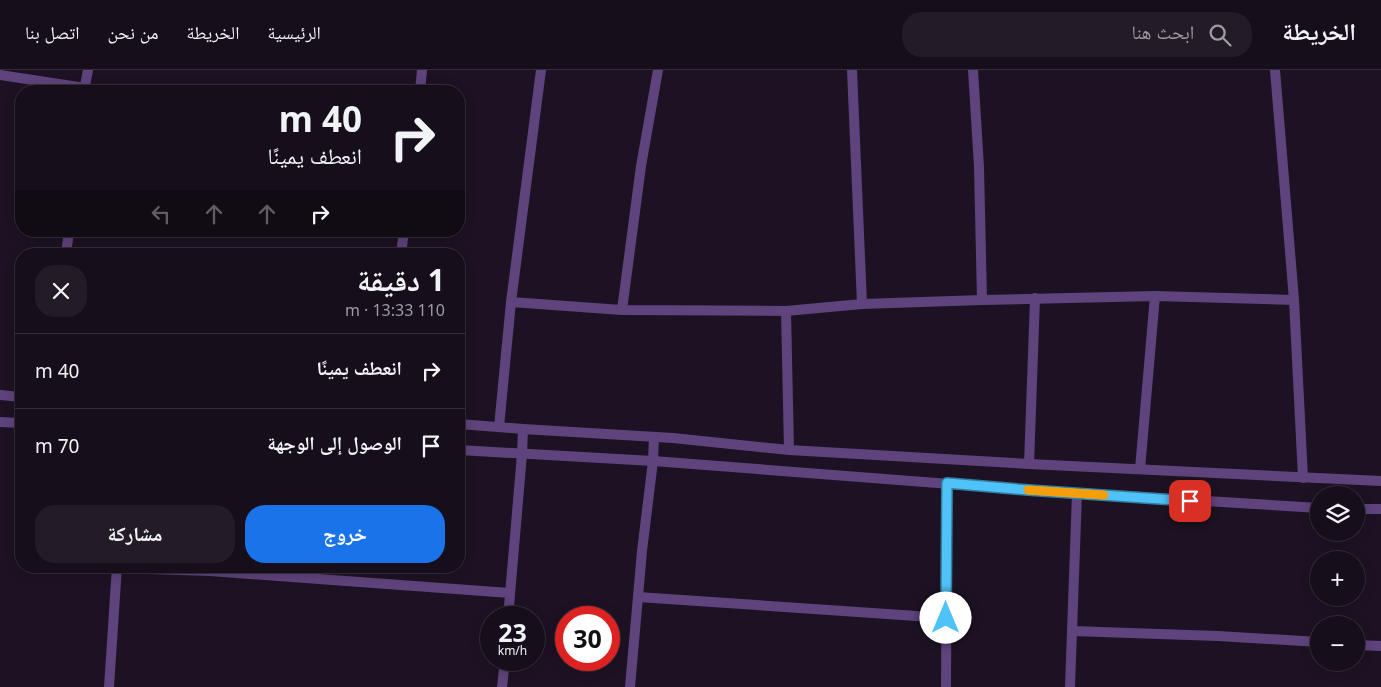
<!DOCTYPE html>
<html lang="ar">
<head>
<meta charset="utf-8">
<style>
	:root { --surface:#160e1a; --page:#231c27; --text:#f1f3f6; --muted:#9e9ca2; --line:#352e39; --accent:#1a73e8 }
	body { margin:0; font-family:"Noto Sans","Noto Naskh Arabic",sans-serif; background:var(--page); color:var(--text); direction:rtl; height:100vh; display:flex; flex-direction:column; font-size:19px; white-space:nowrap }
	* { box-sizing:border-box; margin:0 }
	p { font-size:16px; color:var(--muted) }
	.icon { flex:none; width:28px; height:28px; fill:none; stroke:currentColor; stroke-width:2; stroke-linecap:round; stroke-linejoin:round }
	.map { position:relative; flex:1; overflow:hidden; direction:ltr }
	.drawer { position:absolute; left:15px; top:178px; width:450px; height:325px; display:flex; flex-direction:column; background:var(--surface); border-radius:20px; box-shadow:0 2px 12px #0003,0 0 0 1px var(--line); direction:rtl }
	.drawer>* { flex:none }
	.hud { position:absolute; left:15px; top:15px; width:450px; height:152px; border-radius:20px; box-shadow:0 2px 12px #0003,0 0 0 1px var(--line); direction:rtl; background:#160e1a; color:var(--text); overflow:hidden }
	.buttons { position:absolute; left:1310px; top:416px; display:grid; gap:10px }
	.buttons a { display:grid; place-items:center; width:55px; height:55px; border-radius:50%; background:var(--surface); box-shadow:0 2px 12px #0003,0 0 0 1px var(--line); font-size:25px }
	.speed { position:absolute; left:480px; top:536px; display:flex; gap:10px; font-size:25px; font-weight:700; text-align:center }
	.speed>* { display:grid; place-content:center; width:65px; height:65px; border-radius:50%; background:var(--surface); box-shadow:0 2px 12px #0003,0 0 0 1px var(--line); line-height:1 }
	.speed small { font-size:12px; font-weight:400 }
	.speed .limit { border:8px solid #d22; background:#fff; color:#111 }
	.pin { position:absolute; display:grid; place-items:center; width:42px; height:42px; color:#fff; margin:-21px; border-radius:10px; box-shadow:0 2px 8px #0006 }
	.me { position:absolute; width:55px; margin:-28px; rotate:0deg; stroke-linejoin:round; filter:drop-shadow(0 0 4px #0008) }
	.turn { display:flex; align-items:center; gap:18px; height:105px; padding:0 20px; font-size:22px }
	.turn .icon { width:65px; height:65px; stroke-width:2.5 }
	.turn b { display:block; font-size:35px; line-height:42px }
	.lanes { display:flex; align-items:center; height:48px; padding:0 20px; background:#0003; justify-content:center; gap:25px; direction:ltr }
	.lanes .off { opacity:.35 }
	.round { display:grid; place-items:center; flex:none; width:52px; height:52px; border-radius:20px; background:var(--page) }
	.overview { display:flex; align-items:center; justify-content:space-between; height:85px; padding:0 20px }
	h1 { font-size:30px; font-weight:700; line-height:38px }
	.action { display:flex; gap:10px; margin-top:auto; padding:10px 20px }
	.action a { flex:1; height:58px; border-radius:20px; background:var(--accent); color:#fff; font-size:20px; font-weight:700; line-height:58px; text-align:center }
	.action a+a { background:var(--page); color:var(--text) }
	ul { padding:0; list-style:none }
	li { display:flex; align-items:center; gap:15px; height:75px; padding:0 20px; border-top:1px solid var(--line) }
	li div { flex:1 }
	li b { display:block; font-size:19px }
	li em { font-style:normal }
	header { display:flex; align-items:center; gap:30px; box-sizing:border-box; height:70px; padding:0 25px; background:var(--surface); border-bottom:1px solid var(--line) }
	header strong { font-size:24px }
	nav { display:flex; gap:28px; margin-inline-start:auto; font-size:18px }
	.search { width:350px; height:45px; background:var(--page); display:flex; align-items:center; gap:12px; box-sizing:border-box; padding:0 18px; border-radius:20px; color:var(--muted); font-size:19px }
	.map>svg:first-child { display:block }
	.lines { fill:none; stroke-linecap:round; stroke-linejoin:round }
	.street { stroke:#5f437c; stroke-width:10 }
	.route-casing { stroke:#337fa1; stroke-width:12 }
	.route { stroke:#4fc3f7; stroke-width:9 }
	.slow { stroke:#f59e0b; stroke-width:9 }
</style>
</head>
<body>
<header>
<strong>الخريطة</strong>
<div class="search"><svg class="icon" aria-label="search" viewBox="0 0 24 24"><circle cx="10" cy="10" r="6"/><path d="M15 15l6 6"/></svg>ابحث هنا</div>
<nav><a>الرئيسية</a><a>الخريطة</a><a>من نحن</a><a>اتصل بنا</a></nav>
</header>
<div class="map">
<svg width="1381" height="617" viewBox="0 0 1381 617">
	<rect width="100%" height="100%" fill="#1d1223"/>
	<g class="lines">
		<g class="street">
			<path d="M852 0 862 234"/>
			<path d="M973 0 979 97 982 230 1155 226 1294 230 1275 0"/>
			<path d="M0 5 85 18"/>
			<path d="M84 21 88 0"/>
			<path d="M420 21 422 0"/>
			<path d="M66 184 69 161"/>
			<path d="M401 184 404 161"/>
			<path d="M1294 230 1303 408"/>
			<path d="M511 232 622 240 786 241 862 234 982 230"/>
			<path d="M622 240 641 96 658 0"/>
			<path d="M786 241 789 380"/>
			<path d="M0 325 21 327"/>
			<path d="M0 352 21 353"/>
			<path d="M459 354 523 359 673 368 789 380 1029 394 1381 411"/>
			<path d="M499 357 511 232 541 0"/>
			<path d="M459 380 653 391 1027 420 1319 438"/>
			<path d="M1029 394 1035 228"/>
			<path d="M1140 399 1155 226"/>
			<path d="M1356 439H1381"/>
			<path d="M117 498 210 501 510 523"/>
			<path d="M638 527 946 548"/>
			<path d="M508 548 522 384 523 359"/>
			<path d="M1072 561 1218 566 1319 572"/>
			<path d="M1356 575 1381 576"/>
			<path d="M109 617 117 496"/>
			<path d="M502 617 505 590"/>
			<path d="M630 617 642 481 653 391 654 367"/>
			<path d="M946 617 947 413"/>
			<path d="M1070 617 1077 423"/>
		</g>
	</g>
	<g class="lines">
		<defs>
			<path id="route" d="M946 548 947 413 1028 420 1190 431"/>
		</defs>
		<use href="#route" class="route-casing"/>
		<use href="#route" class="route"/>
		<path class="slow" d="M1028 420 1104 425"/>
	</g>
</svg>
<div class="buttons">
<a><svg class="icon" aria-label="layers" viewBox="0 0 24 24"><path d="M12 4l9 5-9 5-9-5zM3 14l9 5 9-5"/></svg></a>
<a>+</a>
<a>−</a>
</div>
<div class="speed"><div>23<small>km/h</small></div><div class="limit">30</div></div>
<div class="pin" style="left:1190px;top:431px;background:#d93025"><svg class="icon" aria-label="arrive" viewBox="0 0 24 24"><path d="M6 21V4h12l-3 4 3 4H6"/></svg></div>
<svg class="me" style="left:946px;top:548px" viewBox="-20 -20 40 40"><circle r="19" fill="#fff"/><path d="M0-13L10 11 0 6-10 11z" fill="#4fc3f7"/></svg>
<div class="hud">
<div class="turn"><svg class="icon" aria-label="right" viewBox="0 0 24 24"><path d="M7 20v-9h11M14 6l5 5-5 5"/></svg><div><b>40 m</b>انعطف يمينًا</div></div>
<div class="lanes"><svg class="icon off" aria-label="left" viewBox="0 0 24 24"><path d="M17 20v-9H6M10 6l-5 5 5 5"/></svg><svg class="icon off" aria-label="ahead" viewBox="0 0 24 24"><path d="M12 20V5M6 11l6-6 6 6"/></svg><svg class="icon off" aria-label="ahead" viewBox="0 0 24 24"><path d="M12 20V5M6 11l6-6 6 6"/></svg><svg class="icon" aria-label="right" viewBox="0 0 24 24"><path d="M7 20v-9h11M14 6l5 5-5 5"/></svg></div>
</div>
<section class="drawer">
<div class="overview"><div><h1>1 دقيقة</h1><p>110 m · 13:33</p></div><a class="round"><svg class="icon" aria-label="close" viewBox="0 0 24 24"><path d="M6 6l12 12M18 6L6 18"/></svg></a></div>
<ul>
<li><svg class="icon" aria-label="right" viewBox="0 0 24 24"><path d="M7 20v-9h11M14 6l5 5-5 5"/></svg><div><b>انعطف يمينًا</b></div><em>40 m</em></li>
<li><svg class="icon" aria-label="arrive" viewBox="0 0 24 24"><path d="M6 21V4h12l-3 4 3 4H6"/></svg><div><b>الوصول إلى الوجهة</b></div><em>70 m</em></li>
</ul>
<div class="action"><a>خروج</a><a>مشاركة</a></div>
</section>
</div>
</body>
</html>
